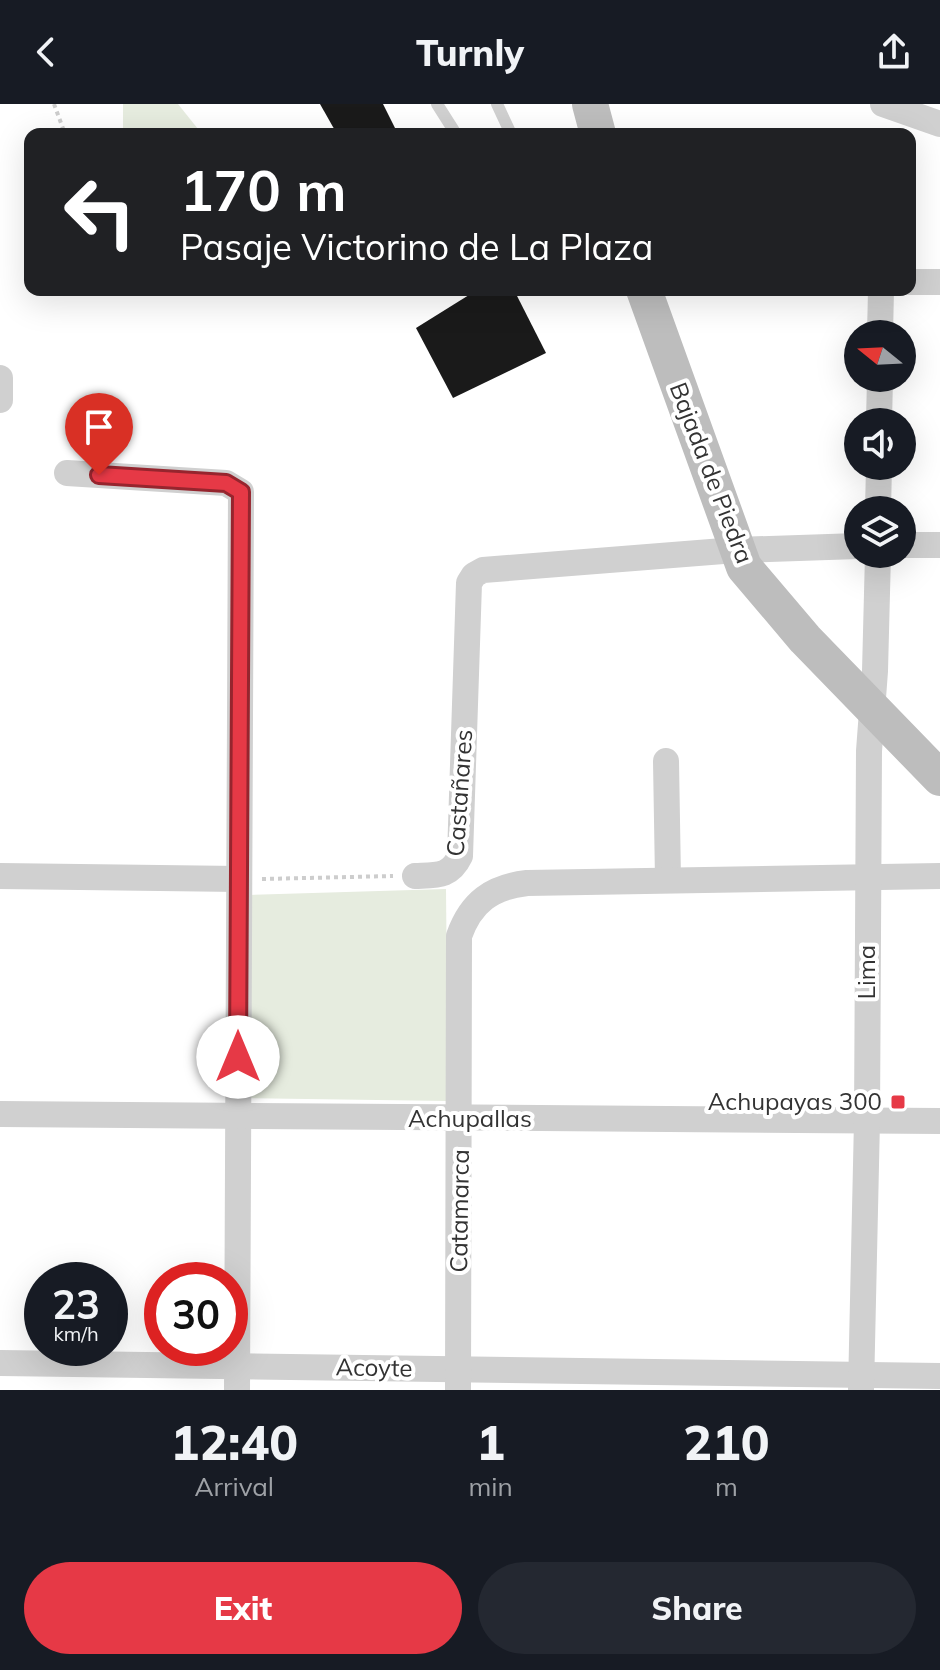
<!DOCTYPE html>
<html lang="en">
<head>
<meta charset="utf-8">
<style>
	:root { --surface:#171b24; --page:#242831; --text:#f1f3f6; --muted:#9ea1a6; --accent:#e63946 }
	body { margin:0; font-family:Mulish,sans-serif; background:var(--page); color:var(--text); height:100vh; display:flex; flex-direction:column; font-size:30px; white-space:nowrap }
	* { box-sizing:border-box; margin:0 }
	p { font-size:26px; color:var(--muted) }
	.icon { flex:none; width:44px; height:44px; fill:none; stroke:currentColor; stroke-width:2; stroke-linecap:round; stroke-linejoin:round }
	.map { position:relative; height:1286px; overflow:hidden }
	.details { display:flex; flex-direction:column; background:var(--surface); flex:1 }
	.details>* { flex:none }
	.top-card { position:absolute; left:24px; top:24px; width:892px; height:168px; border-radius:16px; box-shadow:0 8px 32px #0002; background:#202124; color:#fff; overflow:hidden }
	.needle { width:52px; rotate:288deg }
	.controls { position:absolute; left:844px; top:216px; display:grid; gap:16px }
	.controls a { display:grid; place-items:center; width:72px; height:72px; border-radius:50%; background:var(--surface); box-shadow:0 8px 32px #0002; font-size:40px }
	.speed { position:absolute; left:24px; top:1158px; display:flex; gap:16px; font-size:40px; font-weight:700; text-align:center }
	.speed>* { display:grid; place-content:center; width:104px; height:104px; border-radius:50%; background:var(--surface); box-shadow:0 8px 32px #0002; line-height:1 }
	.speed small { font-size:20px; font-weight:400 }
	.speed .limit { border:12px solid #d22; background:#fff; color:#111 }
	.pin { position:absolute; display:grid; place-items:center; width:68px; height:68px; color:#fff; margin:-82px -34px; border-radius:50% 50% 50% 0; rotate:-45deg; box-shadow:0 0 8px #0007 }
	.pin .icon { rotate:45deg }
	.me { position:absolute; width:88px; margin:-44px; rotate:0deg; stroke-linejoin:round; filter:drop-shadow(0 0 6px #0008) }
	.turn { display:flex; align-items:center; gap:28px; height:168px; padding:0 24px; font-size:36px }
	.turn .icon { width:104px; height:104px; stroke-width:2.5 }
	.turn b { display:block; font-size:56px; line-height:68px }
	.eta { display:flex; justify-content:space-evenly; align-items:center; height:136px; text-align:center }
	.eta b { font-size:48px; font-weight:800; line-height:56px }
	.action { display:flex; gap:16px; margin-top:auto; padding:16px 24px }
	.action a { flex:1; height:92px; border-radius:48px; background:var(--accent); color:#fff; font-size:32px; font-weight:800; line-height:92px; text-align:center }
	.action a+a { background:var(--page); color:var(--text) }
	header { display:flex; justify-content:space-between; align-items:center; height:104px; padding:0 24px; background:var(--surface); font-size:36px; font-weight:800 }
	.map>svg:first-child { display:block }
	.green { fill:#e6ecdf }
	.building { fill:#1a1a1a }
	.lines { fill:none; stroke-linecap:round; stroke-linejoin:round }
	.path { stroke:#cdcdcd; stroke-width:4; stroke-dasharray:4 4; stroke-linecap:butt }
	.lane { stroke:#d0d0d0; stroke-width:12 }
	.street { stroke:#d0d0d0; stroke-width:26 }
	.secondary { stroke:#bdbdbd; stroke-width:36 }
	.route-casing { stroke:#96252e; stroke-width:20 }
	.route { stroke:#e63946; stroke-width:14 }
	.poi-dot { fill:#e63946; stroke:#fff; stroke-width:3 }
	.labels { text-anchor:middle; stroke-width:8; stroke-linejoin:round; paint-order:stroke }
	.street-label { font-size:24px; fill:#333; stroke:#fff }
	.poi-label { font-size:24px; fill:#333; stroke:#fff; text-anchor:end }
</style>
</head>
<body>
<header><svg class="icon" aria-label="back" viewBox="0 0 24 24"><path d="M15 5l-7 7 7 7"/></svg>Turnly<svg class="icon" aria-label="share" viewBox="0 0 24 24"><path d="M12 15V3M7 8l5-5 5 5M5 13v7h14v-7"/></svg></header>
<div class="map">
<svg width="940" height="1286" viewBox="0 0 940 1286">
	<rect width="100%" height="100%" fill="#fff"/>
	<g class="green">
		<path d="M123 0H178L202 30H123Z"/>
		<path d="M446 785 448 997 242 994 246 791Z"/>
	</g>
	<g class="building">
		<path d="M320 0H383L398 30H337Z"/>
		<path d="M477 186H514L546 249 453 294 416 224Z"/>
	</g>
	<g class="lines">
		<g class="path">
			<path d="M54 0 65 30"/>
			<path d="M262 775 393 772"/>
		</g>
		<g class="lane">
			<path d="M437 0 456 30"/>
			<path d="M497 0 511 30"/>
		</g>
		<g class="street">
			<path d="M883 0 940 20"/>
			<path d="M910 178H940"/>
			<path d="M880 230 881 186"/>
			<path d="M0 274V296"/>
			<path d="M879 318 880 274"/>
			<path d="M67 369 226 379 241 388 237 1286"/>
			<path d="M878 406 879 362"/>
			<path d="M902 441H940"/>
			<path d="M666 657 668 775"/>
			<path d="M0 772 239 775"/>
			<path d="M415 772C437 771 450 773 460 752L469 479 474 471 483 466 736 446 858 442"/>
			<path d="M0 1010 940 1017"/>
			<path d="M0 1259 940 1272"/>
			<path d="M458 1286 459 832C471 798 492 783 527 779L940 772"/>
			<path d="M861 1286 867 1016 869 647 875 567 878 450"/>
		</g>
		<g class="secondary">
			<path d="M590 0 598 30"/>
			<path d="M644 186 744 463 805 535 940 674"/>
		</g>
	</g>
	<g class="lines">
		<defs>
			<path id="route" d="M99 371 226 379 241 388 238 953"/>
		</defs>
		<use href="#route" class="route-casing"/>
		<use href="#route" class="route"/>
	</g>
	<rect class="poi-dot" x="890" y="990" width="16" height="16" rx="4"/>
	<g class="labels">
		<g class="street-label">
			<text transform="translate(711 369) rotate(69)" y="8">Bajada de Piedra</text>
			<text transform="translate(460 689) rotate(-86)" y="8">Castañares</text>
			<text transform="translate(867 868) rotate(-90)" y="8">Lima</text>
			<text x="470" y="1023">Achupallas</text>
			<text transform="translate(460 1107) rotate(-89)" y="8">Catamarca</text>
			<text transform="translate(374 1264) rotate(1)" y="8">Acoyte</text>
		</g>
		<g class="poi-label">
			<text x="882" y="1006">Achupayas 300</text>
		</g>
	</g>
</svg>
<div class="controls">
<a><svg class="needle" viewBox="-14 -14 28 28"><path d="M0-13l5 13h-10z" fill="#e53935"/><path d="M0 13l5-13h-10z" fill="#9ea1a6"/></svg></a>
<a><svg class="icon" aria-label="sound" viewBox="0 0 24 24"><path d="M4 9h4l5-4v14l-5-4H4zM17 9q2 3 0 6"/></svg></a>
<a><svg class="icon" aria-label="layers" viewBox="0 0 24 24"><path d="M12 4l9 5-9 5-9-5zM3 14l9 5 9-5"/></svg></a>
</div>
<div class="speed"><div>23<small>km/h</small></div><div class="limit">30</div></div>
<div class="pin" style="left:99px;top:371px;background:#d93025"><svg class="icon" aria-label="arrive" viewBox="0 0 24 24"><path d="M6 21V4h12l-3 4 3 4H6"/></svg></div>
<svg class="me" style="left:238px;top:953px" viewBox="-20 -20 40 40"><circle r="19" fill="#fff"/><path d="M0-13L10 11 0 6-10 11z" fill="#e63946"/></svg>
<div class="top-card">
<div class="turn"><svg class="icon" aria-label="left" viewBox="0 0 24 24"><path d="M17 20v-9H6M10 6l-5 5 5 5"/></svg><div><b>170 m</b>Pasaje Victorino de La Plaza</div></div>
</div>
</div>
<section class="details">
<div class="eta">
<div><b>12:40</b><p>Arrival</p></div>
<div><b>1</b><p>min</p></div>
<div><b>210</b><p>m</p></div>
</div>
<div class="action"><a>Exit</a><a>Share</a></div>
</section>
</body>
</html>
